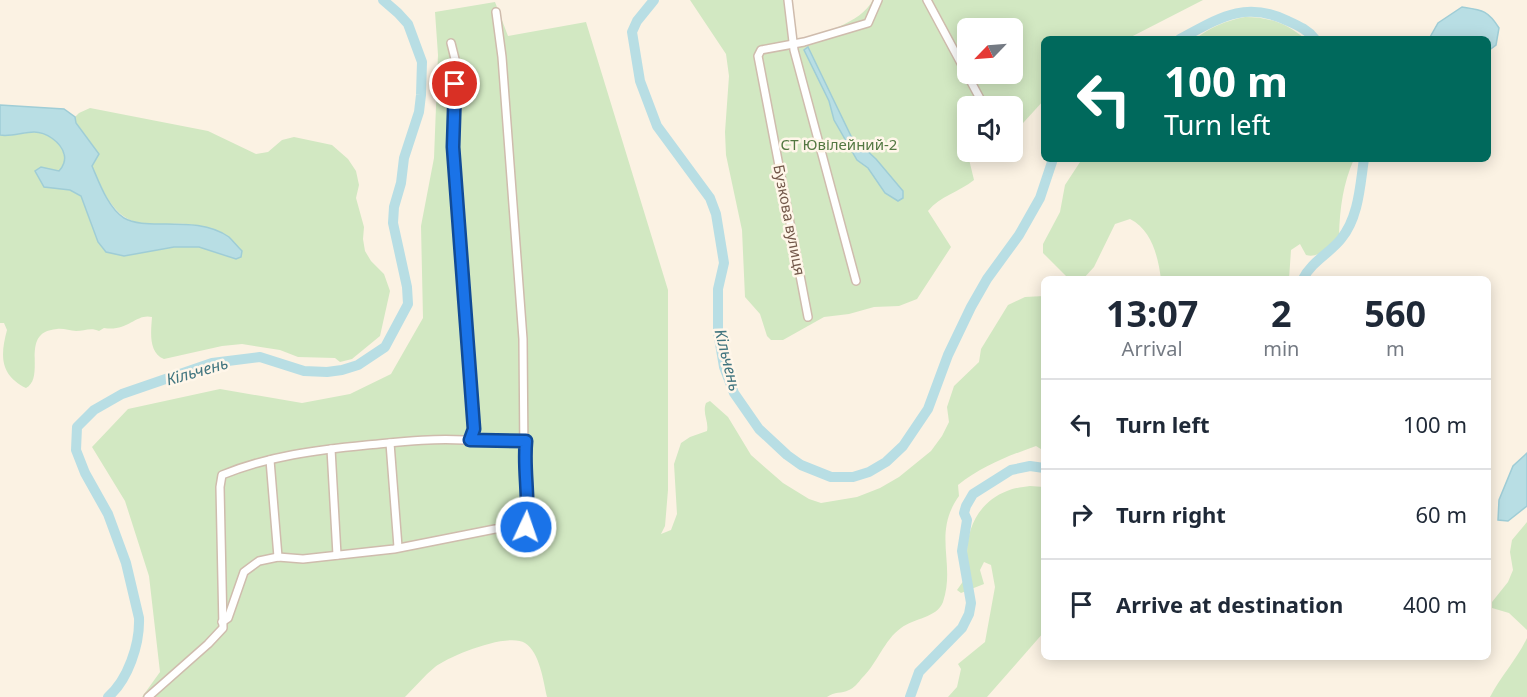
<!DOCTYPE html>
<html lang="en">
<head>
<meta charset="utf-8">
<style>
	:root { --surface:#fff; --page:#f2f2f3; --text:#1f2937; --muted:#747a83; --line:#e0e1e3 }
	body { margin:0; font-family:"Noto Sans",sans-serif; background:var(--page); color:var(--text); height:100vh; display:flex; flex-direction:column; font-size:22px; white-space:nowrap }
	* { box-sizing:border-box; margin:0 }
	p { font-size:20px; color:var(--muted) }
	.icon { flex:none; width:33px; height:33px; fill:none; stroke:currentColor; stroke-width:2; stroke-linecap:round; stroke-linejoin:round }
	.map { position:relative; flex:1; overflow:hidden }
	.drawer { position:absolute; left:1041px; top:276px; width:450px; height:384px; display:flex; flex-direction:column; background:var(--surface); border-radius:9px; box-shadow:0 3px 15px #0003 }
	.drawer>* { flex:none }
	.top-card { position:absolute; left:1041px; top:36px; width:450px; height:126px; border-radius:9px; box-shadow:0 3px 15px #0003; background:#00695c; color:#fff; overflow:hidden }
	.needle { width:39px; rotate:245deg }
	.fabs { position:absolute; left:957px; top:18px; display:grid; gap:12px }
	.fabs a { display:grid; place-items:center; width:66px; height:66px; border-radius:9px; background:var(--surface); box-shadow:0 3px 15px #0003; font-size:30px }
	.pin { position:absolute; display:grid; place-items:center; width:51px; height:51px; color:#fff; margin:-26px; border:3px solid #fff; border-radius:50%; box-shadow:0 2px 6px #0007 }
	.me { position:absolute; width:66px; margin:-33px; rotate:3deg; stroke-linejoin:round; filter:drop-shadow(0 0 4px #0008) }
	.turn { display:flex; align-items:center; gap:21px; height:126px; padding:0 24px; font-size:27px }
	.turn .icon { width:78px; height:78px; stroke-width:2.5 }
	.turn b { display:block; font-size:42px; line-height:51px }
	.eta { display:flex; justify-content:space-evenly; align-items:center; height:102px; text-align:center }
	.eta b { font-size:36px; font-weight:700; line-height:42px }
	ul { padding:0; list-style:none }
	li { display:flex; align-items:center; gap:18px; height:90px; padding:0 24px; border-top:2px solid var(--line) }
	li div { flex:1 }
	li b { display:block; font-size:22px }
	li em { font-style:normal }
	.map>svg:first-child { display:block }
	.green { fill:#d2e8c2; fill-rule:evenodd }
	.water { fill:#b8dee4; stroke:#9fcdd6; stroke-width:1.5 }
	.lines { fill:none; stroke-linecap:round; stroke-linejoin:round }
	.river { stroke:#b8dee4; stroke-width:10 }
	.minor-casing { stroke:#cfbcad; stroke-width:10 }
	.minor { stroke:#fff; stroke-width:7 }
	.route-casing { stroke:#114b97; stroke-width:15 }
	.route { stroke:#1a73e8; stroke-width:10 }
	.labels { text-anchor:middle; stroke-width:5; stroke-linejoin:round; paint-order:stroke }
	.park-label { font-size:15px; fill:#537842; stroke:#fff6e9 }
	.street-label { font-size:15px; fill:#73584a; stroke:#fff6e9 }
	.water-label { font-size:16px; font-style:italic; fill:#41757f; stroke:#fff6e9 }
</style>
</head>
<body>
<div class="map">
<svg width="1527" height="697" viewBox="0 0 1527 697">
	<rect width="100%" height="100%" fill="#fbf2e3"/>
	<g class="green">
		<path d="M690 0H791L797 40C822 33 860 24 873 0H1203L1127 39H1044V100L1013 134 1012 106H968L967 151 974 180C959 192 940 196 928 211L951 247 917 299 899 306 874 307 849 314 824 317 783 340H771L767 336 760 314 745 297 742 230 726 155 725 132 729 76 726 54ZM968 28H1012V74H968Z"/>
		<path d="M495 2 508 36 586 22 668 290V490L665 526 661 534 671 530 677 514 674 464 681 443 690 437 707 431C709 421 702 413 706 403L710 401 728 417 751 455 783 483 809 499 821 503 857 497 880 488 899 477 931 451 942 436 949 422 947 407 954 386 979 362 981 349 1008 305 1025 297 1044 296V451L1036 446C1008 456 982 466 958 485L959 496C932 534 956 563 943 602 937 618 914 618 901 628 884 640 877 664 862 678 859 682 853 689 849 690 841 694 835 691 827 697H547C543 680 540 653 525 643 508 632 449 656 435 667 424 676 415 687 405 697H142L160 672 149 576 125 501 92 447 128 409 220 389 302 403 350 394 391 374 423 318 421 226 434 158 438 55 435 12Z"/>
		<path d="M1245 17C1269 17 1286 23 1305 39H1195C1211 27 1225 21 1245 17Z"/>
		<path d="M90 108 208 131 256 154 268 152 282 140 294 137 332 145 348 159 356 171 359 185 356 198 364 227 363 239 365 251 371 261 384 274 390 291 380 336 352 359 340 362 335 358 298 357 280 350 242 344 222 346 164 359C148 353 151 331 152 317 136 313 128 332 104 328L99 331C91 327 84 331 76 331 70 331 63 328 57 329 18 332 47 376 26 388 0 375 0 356 7 330L4 323H0V135C11 137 22 133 33 132 49 132 70 148 63 166 61 173 49 181 44 187L70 190 81 196 98 242 124 256 174 247H199L236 259 229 237C217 233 206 227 193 225 178 222 162 226 146 224 115 222 103 192 92 166L99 154 76 123 75 117 79 113Z"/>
		<path d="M1082 159H1354C1343 184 1340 207 1339 235 1330 244 1321 259 1306 255L1300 244 1291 250 1289 279H1161C1158 257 1152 230 1130 219L1115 224 1094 267 1083 279H1069L1043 253V244L1060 212 1065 185Z"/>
		<path d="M1030 486 1044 487V632L987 697H948L957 687 961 669 958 664 985 642 995 587 991 565 984 562 980 570 984 584 961 593 957 590 969 573C962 540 973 504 1007 491 1014 488 1023 487 1030 486Z"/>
		<path d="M1527 522V630L1509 613 1492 608V602L1508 582 1513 570 1510 552 1512 540Z"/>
		<path d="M1527 638V697H1490C1501 676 1517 659 1527 638Z"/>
	</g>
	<g class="water">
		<path d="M1462 7C1482 10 1488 10 1499 28L1496 45 1488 51V39H1429L1438 23Z"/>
		<path d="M808 47 851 136 876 159 903 191V198L898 201 885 193 868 168 857 160 834 120 829 101 804 50Z"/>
		<path d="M0 105 64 109 75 117 76 123 99 154 92 166C99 182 108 208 124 218 134 224 149 224 160 224 183 224 209 223 229 237 233 241 238 247 242 251L241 257 236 259 199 247H174L124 256 106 252 98 242 81 196 70 190 44 187 35 171 41 167 59 171C63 167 66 160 64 154 61 142 46 132 34 132 23 132 11 137 0 135Z"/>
		<path d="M1527 453V506L1508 521 1498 520 1499 500 1513 466Z"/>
	</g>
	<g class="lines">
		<g class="river">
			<path d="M654 0 637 21 632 32 640 81 657 126 710 198 716 214 724 263 718 289V332L724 367 734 393 759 429 787 455 801 465 831 477H853L869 472 886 462 903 446 928 409 948 355 971 307 987 279 1019 235 1040 198 1053 159"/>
			<path d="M1180 39C1219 18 1245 0 1288 21 1299 26 1308 30 1315 39"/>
			<path d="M1303 279C1311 262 1330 253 1341 239 1359 217 1360 185 1364 159"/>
			<path d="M108 697C128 680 140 644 139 618L126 563 108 514 85 473 76 450 77 427 94 410 122 394 212 363 260 357 304 371 327 372 342 370 358 365 385 347 408 304 407 287 393 223 394 207 401 183 404 158 419 112 421 95 422 62 408 24 398 13 383 0"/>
			<path d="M910 697 919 672 962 628 969 614 971 603 962 551 967 520 964 513 966 506 973 494 1011 470 1030 466 1044 468"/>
		</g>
		<defs>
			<g id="minor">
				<path d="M788 0 794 50 856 281"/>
				<path d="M927 0 984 106"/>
				<path d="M808 317 758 56 761 50 804 42 868 23 878 0"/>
				<path d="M470 439 526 441"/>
				<path d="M390 443 398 547"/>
				<path d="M331 449 337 555"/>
				<path d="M270 460 278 557"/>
				<path d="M222 622 228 618 244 572 259 561 278 557 303 559 394 549 495 529 526 527 528 510 524 457 523 339 502 57 496 12"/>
				<path d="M148 697 208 644 223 628 220 487 222 475C268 456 317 450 367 445 399 442 431 438 464 440L470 439 473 436 453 147 456 63 451 43"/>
			</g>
		</defs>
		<use href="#minor" class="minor-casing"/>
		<use href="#minor" class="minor"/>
	</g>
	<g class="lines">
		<defs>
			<path id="route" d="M455 84 453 147 474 429 470 440 526 441C523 470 530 498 526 527"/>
		</defs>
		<use href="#route" class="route-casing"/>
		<use href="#route" class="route"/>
	</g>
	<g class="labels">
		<g class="park-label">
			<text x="839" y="150">СT Ювілейний-2</text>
		</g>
		<g class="street-label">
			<text transform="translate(789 220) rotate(79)" y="5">Бузкова вулиця</text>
		</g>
		<g class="water-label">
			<text transform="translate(728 360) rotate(76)" y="6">Кільчень</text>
			<text transform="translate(197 371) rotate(-16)" y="6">Кільчень</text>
		</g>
	</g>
</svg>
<div class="fabs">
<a><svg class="needle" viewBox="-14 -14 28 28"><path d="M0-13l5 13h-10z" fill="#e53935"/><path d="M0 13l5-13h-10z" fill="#747a83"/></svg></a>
<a><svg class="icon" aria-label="sound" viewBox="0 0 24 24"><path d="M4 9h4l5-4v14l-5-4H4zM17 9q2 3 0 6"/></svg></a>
</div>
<div class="pin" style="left:455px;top:84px;background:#d93025"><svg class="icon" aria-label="arrive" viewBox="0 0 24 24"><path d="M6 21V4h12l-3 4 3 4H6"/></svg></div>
<svg class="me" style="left:526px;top:527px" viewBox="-20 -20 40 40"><circle r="17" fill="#1a73e8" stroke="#fff" stroke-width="3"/><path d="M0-11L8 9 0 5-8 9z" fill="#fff"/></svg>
<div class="top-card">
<div class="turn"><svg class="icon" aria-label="left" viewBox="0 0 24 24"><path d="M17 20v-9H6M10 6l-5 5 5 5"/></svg><div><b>100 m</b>Turn left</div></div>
</div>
<section class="drawer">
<div class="eta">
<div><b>13:07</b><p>Arrival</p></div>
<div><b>2</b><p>min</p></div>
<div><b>560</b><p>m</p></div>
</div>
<ul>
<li><svg class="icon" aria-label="left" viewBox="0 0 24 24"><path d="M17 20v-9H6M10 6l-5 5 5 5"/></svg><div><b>Turn left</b></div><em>100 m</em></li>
<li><svg class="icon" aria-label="right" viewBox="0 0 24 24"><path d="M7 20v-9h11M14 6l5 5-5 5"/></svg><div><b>Turn right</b></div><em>60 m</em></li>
<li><svg class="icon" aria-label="arrive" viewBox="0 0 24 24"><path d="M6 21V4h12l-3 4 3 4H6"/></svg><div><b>Arrive at destination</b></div><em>400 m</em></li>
</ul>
</section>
</div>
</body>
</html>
